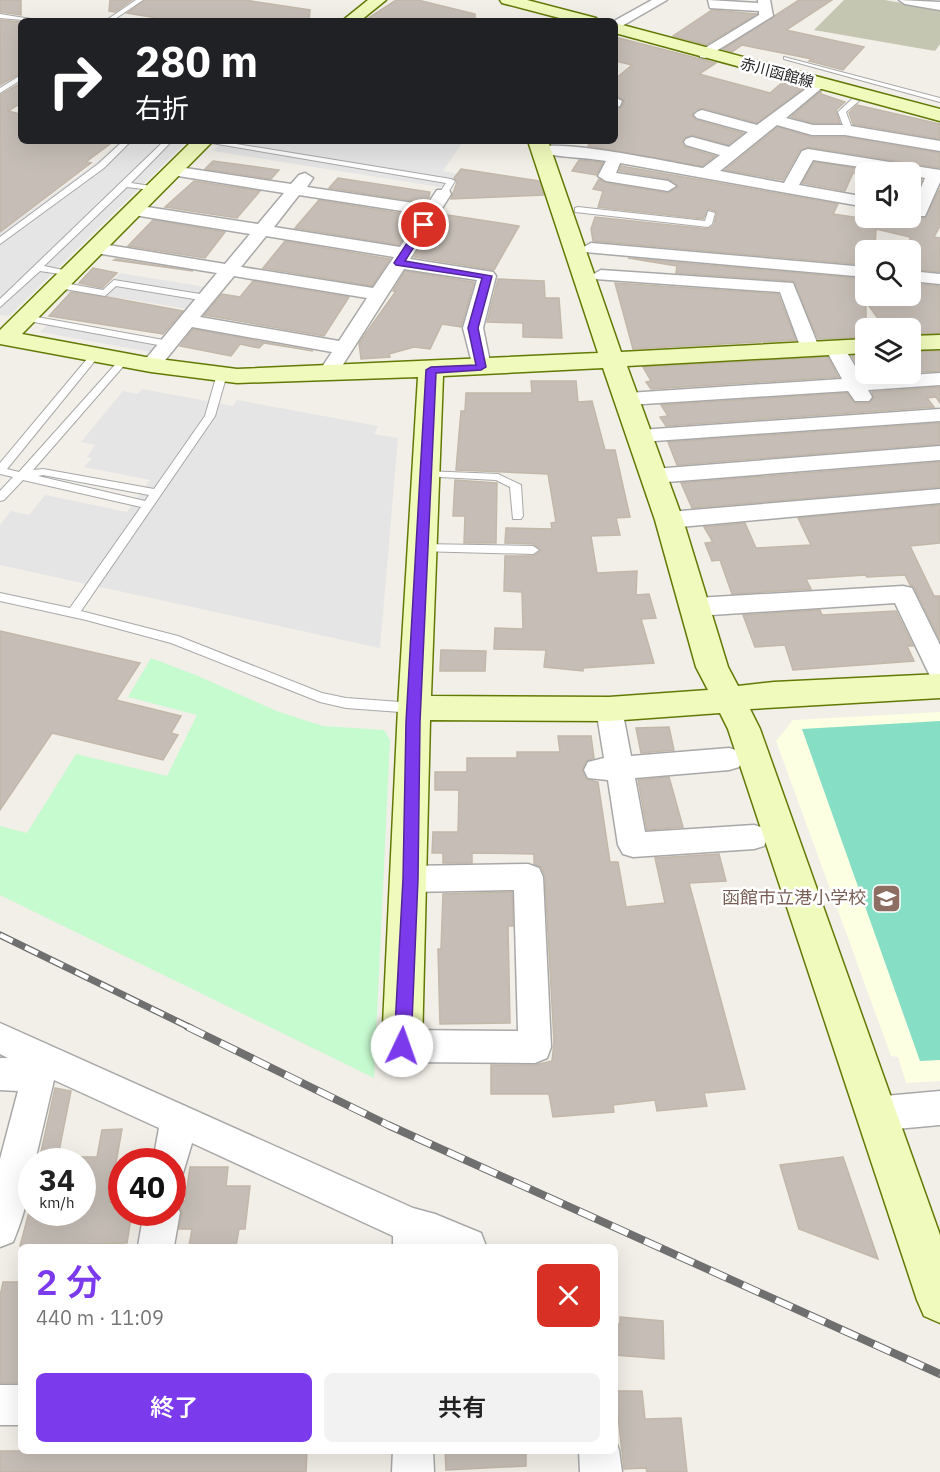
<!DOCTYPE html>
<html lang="ja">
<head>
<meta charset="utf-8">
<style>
	:root { --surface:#fff; --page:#f2f2f2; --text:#222; --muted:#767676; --accent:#7c3aed }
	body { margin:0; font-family:"IBM Plex Sans","Noto Sans JP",sans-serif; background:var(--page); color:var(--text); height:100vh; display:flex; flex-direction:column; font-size:22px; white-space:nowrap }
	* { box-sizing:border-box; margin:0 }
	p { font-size:20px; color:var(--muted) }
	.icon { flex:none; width:33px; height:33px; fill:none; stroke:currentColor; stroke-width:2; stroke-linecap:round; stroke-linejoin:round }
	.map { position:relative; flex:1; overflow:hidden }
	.panel { position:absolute; left:18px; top:1244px; width:600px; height:210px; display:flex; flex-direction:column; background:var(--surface); border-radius:9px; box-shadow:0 6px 24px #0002 }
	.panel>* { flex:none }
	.hud { position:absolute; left:18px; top:18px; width:600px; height:126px; border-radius:9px; box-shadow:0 6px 24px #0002; background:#202124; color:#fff; overflow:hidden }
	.tools { position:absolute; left:855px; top:162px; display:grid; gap:12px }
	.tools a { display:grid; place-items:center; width:66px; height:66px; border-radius:9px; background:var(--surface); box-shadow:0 6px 24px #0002; font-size:30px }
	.speed { position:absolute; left:18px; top:1148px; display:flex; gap:12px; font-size:30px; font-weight:700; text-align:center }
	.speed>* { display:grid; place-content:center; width:78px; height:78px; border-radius:50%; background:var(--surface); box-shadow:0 6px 24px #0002; line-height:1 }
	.speed small { font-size:15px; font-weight:400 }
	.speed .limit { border:9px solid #d22; background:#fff; color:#111 }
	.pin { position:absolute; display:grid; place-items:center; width:51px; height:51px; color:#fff; margin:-26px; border:3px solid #fff; border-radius:50%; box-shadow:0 2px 6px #0007 }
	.me { position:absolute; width:66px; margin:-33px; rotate:3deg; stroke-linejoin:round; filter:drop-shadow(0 0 4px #0008) }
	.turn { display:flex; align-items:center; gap:21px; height:126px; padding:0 18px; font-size:27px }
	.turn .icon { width:78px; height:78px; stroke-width:2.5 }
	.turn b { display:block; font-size:42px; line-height:51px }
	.round { display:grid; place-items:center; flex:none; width:63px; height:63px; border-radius:9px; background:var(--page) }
	.headline { display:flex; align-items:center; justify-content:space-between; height:102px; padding:0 18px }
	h1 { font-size:36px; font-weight:600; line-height:45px; color:var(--accent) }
	.cta { display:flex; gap:12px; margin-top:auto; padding:12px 18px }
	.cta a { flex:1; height:69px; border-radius:9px; background:var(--accent); color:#fff; font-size:24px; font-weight:600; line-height:69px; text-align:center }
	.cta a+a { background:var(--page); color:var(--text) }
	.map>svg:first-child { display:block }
	.education { fill:#fcffe2 }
	.construction { fill:#c4c6b2 }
	.park { fill:#c6facf }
	.pitch { fill:#86dfc5 }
	.parking { fill:#e5e5e5 }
	.building { fill:#c6beb6; stroke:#c3b7a9; stroke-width:1.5 }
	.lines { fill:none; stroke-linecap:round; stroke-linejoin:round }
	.lane-casing { stroke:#a8a8a8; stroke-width:2 }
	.street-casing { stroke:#a8a8a8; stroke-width:3 }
	.secondary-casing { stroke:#627a05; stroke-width:3 }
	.lane { fill:#fff; fill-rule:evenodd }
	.street { fill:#fff; fill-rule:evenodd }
	.secondary { fill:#f1fabd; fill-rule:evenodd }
	.rail-far1-casing { stroke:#6f6f6f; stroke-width:7 }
	.rail-casing { stroke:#6f6f6f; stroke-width:8 }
	.rail-far1 { stroke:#fff; stroke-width:4.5; stroke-dasharray:14; stroke-linecap:butt }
	.rail { stroke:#fff; stroke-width:6; stroke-dasharray:18; stroke-linecap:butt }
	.route { fill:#7c3aed; stroke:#51269a; stroke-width:1.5 }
	.labels { text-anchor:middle; stroke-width:5; stroke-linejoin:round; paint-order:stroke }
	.far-street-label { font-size:15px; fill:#212121; stroke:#fff }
	.education-label { font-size:18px; fill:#785e54; stroke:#fff; text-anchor:end }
</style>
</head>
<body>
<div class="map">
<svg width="940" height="1472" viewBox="0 0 940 1472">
	<rect width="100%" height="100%" fill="#f1efe7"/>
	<path class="education" d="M940 712V1081L906 1083 898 1057 891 1056 776 741 793 720Z"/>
	<path class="construction" d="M844 0H885L940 10V44L935 51 814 30Z"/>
	<path class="park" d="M151 658 198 676 279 712 323 726 384 730 390 740 374 1078 0 895V826L27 833 76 754 167 776 197 715 128 697Z"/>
	<path class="pitch" d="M940 721V1060L920 1061 802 729Z"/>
	<g class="parking">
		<path d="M121 141H187L9 316 0 315V233L96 163Z"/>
		<path d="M223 141H519L520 143H462L443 171 459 174 452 189 213 151Z"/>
		<path d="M120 273 205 287 187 309 121 298 117 302 64 293 74 283 106 288Z"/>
		<path d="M47 325 156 345 150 352 40 332Z"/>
		<path d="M142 389 233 406 237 400 378 426 374 434 398 438 380 648 0 565V525L11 511 29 515 45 495 127 512 150 480 84 467 92 458 87 457 95 445 81 442 123 391 138 394Z"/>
	</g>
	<g class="building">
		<path d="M0 0H21V15L0 12Z"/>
		<path d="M110 0H132L115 12 109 11Z"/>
		<path d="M145 0H245L310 10 309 21H175L127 13Z"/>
		<path d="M396 0H418L475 14V21H364Z"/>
		<path d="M799 0H832L786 30 864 47 843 70 809 61 812 59 742 45 732 52 723 49Z"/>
		<path d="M712 10 757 14 706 45 673 36Z"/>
		<path d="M0 20 21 22V73L0 85Z"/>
		<path d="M615 37 716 63 699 74 770 93 784 81 805 87 757 123 703 108 695 110 692 115 696 120 743 133 728 145 693 135 684 138 682 143 685 147 715 156 702 166 588 146 591 141H615V109L622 107 624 100 615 95V79L632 65 615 61Z"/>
		<path d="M21 83V103L8 111 21 114V141H114L86 162 91 163 0 232V95Z"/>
		<path d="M821 91V94L845 102 836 110 840 123H813L791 117Z"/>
		<path d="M857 105 940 124V139L853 124 849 113Z"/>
		<path d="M778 127 811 137H845L940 153V168L808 147 800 150 783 180 725 170Z"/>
		<path d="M579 160 599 162 603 163 596 175 572 171Z"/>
		<path d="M213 161 279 170 271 179 205 169Z"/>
		<path d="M814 162 882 172 853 173 845 191 802 183Z"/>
		<path d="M621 166 838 204 833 214 860 218 910 216 925 218 940 188V226L934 237 940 238V272L910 269V237L876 229 875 250H866V265L593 241 591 229 595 217 708 229 714 225 717 212 709 209 703 219 598 207 603 191 593 189 599 179 606 183 668 193 678 187 668 179 619 171Z"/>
		<path d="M461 169 539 181 544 195 451 199 457 182 454 178Z"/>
		<path d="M910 177 922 180 910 207Z"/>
		<path d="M338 178 430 192 429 197 426 203 329 188Z"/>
		<path d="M194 181 260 191 237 218 165 207Z"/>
		<path d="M319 200 417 216 399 245 295 228Z"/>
		<path d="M441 214 519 226 494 270 414 257Z"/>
		<path d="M153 220 225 232 205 258 128 246Z"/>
		<path d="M285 241 390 259 372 286 263 268Z"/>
		<path d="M628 258 866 279V296H910V283L940 286V333L910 334V328H885L866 302V337L818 339 793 281 676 273 677 266Z"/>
		<path d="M116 259 193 271 114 260Z"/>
		<path d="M93 268 117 273 102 288 79 283Z"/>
		<path d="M405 271 474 282 461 327 442 324 430 349 414 347 389 354 390 357 361 359 359 343 396 291H393Z"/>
		<path d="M498 279 544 281 545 298H559L562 338 523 337V323L487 322Z"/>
		<path d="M253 281 349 297 324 336 204 315 222 294 240 297Z"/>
		<path d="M615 283 778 294 796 340 633 349Z"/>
		<path d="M71 292 107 297 183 311 163 334 49 316Z"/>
		<path d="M193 329 313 351 264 343 259 348 240 344 231 356 180 346Z"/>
		<path d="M940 351V371L917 372 910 363V352Z"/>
		<path d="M866 355V374H897L863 376 852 356Z"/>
		<path d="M828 357 838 377 651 389 646 382 651 381 643 367Z"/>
		<path d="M531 381H576L578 402 592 401 605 450H615L630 517 616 518 620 535 591 536 597 573 637 571 636 595 649 594 656 618 641 619 654 663 583 668V671L544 667 546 650 494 649 495 628 523 629 522 592 504 591 505 556H533L541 551 533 544 505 543 506 528 552 529 551 523 556 522 548 474 456 470 461 411H465L466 393H532Z"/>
		<path d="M940 387V403L936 397 927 398 934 407 666 426 660 417 668 416 661 405 847 393 855 403H869L874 398 872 392Z"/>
		<path d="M940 423V444L677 465 668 442Z"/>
		<path d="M940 462V487L692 508 681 483Z"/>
		<path d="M455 480 497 483 496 543H464L465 516H453Z"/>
		<path d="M940 505V543L910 546 934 596H940V640L914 587 910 585 905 575 867 577 865 575 806 579 811 589 732 594 720 560 712 561 705 543 713 542 704 527 745 523 756 548 811 545 798 518Z"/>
		<path d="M820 610 822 615 896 611 913 646H907L914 661 793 670 785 645 755 647 743 615Z"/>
		<path d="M0 631 140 663 116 700 181 716 171 733 178 735 163 760 52 733 0 810Z"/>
		<path d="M441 650 486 651 485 671H440Z"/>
		<path d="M669 727 674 750 641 753 636 728Z"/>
		<path d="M558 736H591L594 758 586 761 582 771 586 779 598 782 610 862H618L626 907 665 903 655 858 719 854 726 881 689 883 745 1089 704 1093 707 1106 657 1111 655 1100 613 1105 614 1112 553 1117 549 1094H491V1065H535L552 1061 554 1042 545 877 541 867 534 864V854L472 853V863H443V853H432L433 832H458L459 790H435V772H467V758H517V752H560Z"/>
		<path d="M669 777 683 827 647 830 638 780Z"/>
		<path d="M512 892 513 926H508L510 1023 440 1024 438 949H441L443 894Z"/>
		<path d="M55 1088 71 1091 57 1161H39Z"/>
		<path d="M122 1129 109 1202H122V1212H132L127 1243 20 1246 29 1212 82 1214V1157H97L102 1130Z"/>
		<path d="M843 1157 878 1259 799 1229 780 1165Z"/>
		<path d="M190 1167H228L226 1186H250L245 1229H239L236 1246H189L192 1229H179L182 1212 176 1200 185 1201Z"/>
		<path d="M3 1282H21V1383H0V1296Z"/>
		<path d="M620 1317 663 1321 664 1359 615 1355V1324H620Z"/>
		<path d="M615 1391H642L645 1419 681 1418 687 1472H647L646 1468 624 1469Z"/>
		<path d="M307 1450 306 1472H0V1451Z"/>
		<path d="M445 1450H526V1466L446 1470Z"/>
	</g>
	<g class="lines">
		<defs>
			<g id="lane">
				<path d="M136 0H143L112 21H105Z"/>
				<path d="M0 14 31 19 34 21 0 18Z"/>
				<path d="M784 57 940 98V102L784 59Z"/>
				<path d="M21 75V80L0 93V88Z"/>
				<path d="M852 99 859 101 846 112 853 131 849 133 845 131 838 112Z"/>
				<path d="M123 141H131L104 168 0 244V237L98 164Z"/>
				<path d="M164 141H172L131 183 158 187V191L127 187 44 266 73 272V276L40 271 0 307V299Z"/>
				<path d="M200 141H218L451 179 455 181 446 196H443L439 194 446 183Z"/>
				<path d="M578 207 705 221 708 211 715 213 712 224 708 227 575 212V208Z"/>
				<path d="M114 280 206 295 211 298 206 301 116 286 105 296 59 288 54 285 59 282 103 290Z"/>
				<path d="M26 315 169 341 174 344 169 347 23 320V316Z"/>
				<path d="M95 352 100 355 98 357 7 469 19 472 121 358 124 357 129 360 127 362 33 470 43 469 154 489 205 416 217 374 222 371 227 374 215 416 81 611 178 636 322 693 346 698 414 703 421 708 419 712 414 713 346 708 320 702 171 643 86 620 0 601V593L70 608 141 507 23 480 4 500 0 501V491L13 477 0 474V463L92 353ZM43 475 149 495 145 501 38 476Z"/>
				<path d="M425 471 498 474 521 485 523 516 521 519H513L510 487 496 480 421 476V472Z"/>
				<path d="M421 544 533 546 539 550 533 554 417 551 415 548 417 545Z"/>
			</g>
			<g id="street">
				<path d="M652 0H667L615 30 614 21Z"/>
				<path d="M708 0 758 3V0H770L773 16 705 58 700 57V51L759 15V11L710 8Z"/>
				<path d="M899 0 940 2V10L905 4Z"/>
				<path d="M818 80 823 81 825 84 823 87 786 118 813 125H845L940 141V151L845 135H812L777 125 720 171 784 183 802 151 808 149 940 170V182L925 216H913L911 212 925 178 910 175V172H894L813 160 799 185 866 197V207L620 163 616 173 668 181 676 186 668 191 606 181 598 176 606 161C593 158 538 156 533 150 546 135 678 164 703 168L720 155 686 145 684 142 686 139 692 137 729 147 748 132 697 118 694 115 697 112 702 110 757 125Z"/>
				<path d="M615 97 622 101 620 106 615 107Z"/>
				<path d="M172 166 291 184 299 175 305 173 313 178 307 187 427 205 437 190H449L451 194 410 259 493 272 496 276 483 328 491 367 488 371H474L463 328 477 280 404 269 335 377H321L318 373 332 352 192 327 158 369H144L141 365 144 361 217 273 96 253 87 248 90 244 96 243 225 264 250 234 134 215 126 210 134 205 258 224 284 193 166 174 164 171ZM299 195 421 214 400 247 274 227ZM266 236 394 257 373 288 241 267ZM234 276 367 298 339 341 200 317Z"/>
				<path d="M591 243 866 267V277L585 252 582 248Z"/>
				<path d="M601 270 793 283 820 350 817 354H803L780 292 595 279 592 275Z"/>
				<path d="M910 271 940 274V284L910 281Z"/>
				<path d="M835 342 842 344 862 378 940 373V385L868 390 872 397 869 401H855L848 391 628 405 621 403 618 399 621 395 628 393 842 379 825 348Z"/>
				<path d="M940 409V421L640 442 632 441 629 436 632 431 640 430Z"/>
				<path d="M940 446V460L654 483 646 481 643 476 646 471 654 469Z"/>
				<path d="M940 489V503L669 528 661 525 658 520 661 515 669 512Z"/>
				<path d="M903 586 912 588 940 645V681L931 678 895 603 696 616 687 613 684 607 687 601 696 598Z"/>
				<path d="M609 699 618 702 622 709 631 756 729 748 739 751 743 759 739 767 729 770 635 778 645 832 754 825 764 828 768 837 764 846 754 849 633 857 623 854 618 845 608 780 588 778 584 770 588 762 604 758 596 709 600 702Z"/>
				<path d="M528 864 539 868 543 877 551 1047 547 1058 535 1063 402 1062 390 1057 386 1046 390 1035 402 1030 518 1031 514 890 410 892 399 888 395 879 399 870 410 866Z"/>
				<path d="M0 1023 413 1208 435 1214 481 1233 486 1246H393V1236L192 1143 183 1173 172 1178V1161H153L159 1128 54 1080 35 1161H32C32 1187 23 1218 13 1242L0 1247V1159L18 1091 0 1090V1058H8L0 1054Z"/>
				<path d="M940 1091V1125L874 1131 862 1126 857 1114 862 1102 874 1097Z"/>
				<path d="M172 1198 180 1212 174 1246H138L144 1212H172Z"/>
				<rect x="0" y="1385" width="21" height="40"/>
				<path d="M615 1439 619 1450 622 1472H580L579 1450H615Z"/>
				<path d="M393 1450H433L434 1472H392Z"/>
			</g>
			<g id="secondary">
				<path d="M368 0H386L360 21H342Z"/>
				<path d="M500 0H527L596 18 598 21H571L502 3Z"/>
				<path d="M615 23 940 109V121L615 33Z"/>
				<path d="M192 141H213L22 334 151 358 237 369 598 353 528 141H548L621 352 866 339V353L627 366 683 520 728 667 738 686 774 682 940 674V698L750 709 760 729 940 1235V1323L924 1316 917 1300 728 729 720 713 609 721 430 720 422 1046 416 1060 402 1065 388 1060 382 1046 398 708 418 377 237 383 151 372 0 344V330ZM603 368 655 520 696 667 708 690 609 697 431 696 443 376Z"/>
				<path d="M940 335V349L910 350V336Z"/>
			</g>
		</defs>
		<use href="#lane" class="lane-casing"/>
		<use href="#street" class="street-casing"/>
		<use href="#secondary" class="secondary-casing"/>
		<use href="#lane" class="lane"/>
		<use href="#street" class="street"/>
		<use href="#secondary" class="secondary"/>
		<defs>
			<path id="rail-far1" d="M0 935 191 1028"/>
			<path id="rail" d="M188 1027 388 1125 940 1374"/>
		</defs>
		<use href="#rail-far1" class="rail-far1-casing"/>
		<use href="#rail" class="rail-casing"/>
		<use href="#rail-far1" class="rail-far1"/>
		<use href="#rail" class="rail"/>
	</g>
	<path class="route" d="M424 222 428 225 405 261 492 276 478 328 486 367 481 370 436 373 420 722 418 879 411 1046 408 1052 402 1054 397 1052 394 1046 403 879 406 722 426 370 431 367 476 365 468 328 482 278 396 265 394 263 419 225Z"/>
	<defs>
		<symbol id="school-square" viewBox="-11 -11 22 22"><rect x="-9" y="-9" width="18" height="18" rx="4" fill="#8d6e63" stroke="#fff"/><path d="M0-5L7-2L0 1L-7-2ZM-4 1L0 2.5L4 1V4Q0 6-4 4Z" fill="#fff"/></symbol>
	</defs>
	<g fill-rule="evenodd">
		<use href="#school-square" x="870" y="882" width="33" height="33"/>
	</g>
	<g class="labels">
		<g class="far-street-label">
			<text transform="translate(777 73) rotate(15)" y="5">赤川函館線</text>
		</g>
		<g class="education-label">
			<text x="866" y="904">函館市立港小学校</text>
		</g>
	</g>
</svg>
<div class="tools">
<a><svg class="icon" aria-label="sound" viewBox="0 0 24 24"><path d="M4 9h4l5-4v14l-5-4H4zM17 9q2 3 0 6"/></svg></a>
<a><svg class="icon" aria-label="search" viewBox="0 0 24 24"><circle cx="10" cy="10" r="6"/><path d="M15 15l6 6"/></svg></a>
<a><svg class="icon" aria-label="layers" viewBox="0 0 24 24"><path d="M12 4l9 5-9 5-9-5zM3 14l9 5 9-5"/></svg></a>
</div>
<div class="speed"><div>34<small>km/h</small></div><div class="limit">40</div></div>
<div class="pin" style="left:424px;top:225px;background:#d93025"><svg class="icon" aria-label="arrive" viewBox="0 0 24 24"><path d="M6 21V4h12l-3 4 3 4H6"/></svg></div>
<svg class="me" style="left:402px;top:1046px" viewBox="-20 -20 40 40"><circle r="19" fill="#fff"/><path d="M0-13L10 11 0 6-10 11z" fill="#7c3aed"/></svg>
<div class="hud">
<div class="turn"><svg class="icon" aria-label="right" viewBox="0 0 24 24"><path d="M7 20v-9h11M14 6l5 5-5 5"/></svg><div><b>280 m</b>右折</div></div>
</div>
<section class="panel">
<div class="headline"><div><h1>2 分</h1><p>440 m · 11:09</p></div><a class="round" style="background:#d93025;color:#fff"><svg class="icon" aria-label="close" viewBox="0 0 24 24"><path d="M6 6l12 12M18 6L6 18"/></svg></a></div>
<div class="cta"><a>終了</a><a>共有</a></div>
</section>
</div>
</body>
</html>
